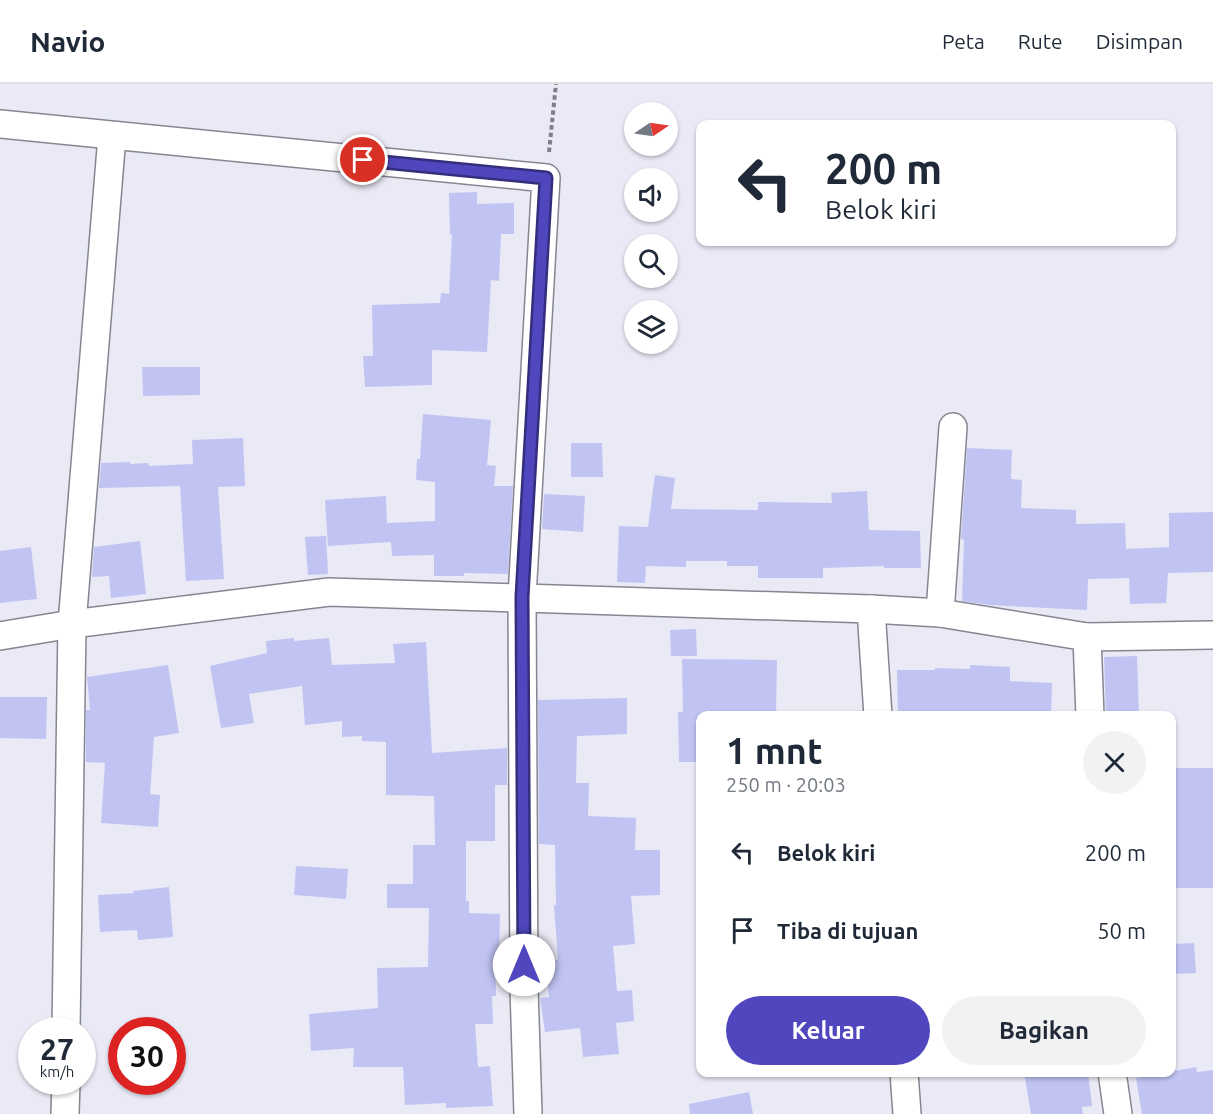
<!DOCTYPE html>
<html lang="id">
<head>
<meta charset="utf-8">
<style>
	:root { --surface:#fff; --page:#f2f2f3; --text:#1f2937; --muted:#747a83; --line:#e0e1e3; --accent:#5047be }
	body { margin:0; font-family:Ubuntu,sans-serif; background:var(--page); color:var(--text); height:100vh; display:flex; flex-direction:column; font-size:22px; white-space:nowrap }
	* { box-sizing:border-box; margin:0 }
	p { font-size:20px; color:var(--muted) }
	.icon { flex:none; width:33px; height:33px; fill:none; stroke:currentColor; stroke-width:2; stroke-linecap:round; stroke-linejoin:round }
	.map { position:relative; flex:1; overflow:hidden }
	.side { position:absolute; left:696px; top:627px; width:480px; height:366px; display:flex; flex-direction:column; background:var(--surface); border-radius:12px; box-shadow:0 2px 4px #0004 }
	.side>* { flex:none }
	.banner { position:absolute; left:696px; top:36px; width:480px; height:126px; border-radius:12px; box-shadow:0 2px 4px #0004; background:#fff; color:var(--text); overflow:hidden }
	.needle { width:39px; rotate:77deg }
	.tools { position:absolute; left:624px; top:18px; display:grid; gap:12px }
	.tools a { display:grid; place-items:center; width:54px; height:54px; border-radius:50%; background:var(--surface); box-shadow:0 2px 4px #0004; font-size:30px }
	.speed { position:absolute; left:18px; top:933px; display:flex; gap:12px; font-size:30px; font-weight:700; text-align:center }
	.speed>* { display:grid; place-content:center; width:78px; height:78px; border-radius:50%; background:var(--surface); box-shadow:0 2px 4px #0004; line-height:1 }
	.speed small { font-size:15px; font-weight:400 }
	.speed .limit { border:9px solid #d22; background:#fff; color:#111 }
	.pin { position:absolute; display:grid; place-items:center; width:51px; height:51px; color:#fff; margin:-26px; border:3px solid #fff; border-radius:50%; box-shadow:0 2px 6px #0007 }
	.me { position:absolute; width:66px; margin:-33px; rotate:0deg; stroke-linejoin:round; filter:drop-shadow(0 0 4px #0008) }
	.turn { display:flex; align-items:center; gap:21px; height:126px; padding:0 30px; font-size:27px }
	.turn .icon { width:78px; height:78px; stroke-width:2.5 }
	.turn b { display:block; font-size:42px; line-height:51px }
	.round { display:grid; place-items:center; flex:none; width:63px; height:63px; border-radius:32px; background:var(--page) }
	.overview { display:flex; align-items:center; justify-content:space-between; height:102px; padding:0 30px }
	h1 { font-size:36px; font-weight:700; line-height:45px }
	.action { display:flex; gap:12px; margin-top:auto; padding:12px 30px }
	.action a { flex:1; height:69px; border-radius:36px; background:var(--accent); color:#fff; font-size:24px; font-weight:700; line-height:69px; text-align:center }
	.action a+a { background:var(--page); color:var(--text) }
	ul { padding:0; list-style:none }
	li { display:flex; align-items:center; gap:18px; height:78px; padding:0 30px }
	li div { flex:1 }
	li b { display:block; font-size:22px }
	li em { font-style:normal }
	header { display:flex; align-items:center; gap:36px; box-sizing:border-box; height:84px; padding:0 30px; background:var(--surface); border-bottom:2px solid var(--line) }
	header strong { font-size:28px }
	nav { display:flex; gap:33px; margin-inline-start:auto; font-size:21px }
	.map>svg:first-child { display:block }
	.building { fill:#c1c4f3 }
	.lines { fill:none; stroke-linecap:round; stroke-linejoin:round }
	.minor-casing { stroke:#858690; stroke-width:30 }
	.path { stroke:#7f7f87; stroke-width:4; stroke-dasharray:4.5 3; stroke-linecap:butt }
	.minor { stroke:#fff; stroke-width:27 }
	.route-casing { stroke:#342e7c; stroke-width:15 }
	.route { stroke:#5047be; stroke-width:10 }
</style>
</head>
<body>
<header>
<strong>Navio</strong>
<nav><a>Peta</a><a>Rute</a><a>Disimpan</a></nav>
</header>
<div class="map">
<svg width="1213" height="1030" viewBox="0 0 1213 1030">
	<rect width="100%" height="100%" fill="#e9eaf6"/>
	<g class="building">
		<path d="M477 108V120L514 119V150H501L499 197 491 196 487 268 432 266V301L365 303 363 272H373L372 221 440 219 441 209 449 210 452 150 450 151 449 109Z"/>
		<path d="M142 283H200V311L143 312Z"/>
		<path d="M423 330 491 336 487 381 496 382 494 402H513L508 490 464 489V492H434V471L392 472 391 458 328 462 325 416 386 412 387 439 435 437V398L416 396 417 375H420Z"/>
		<path d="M243 354 245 402 218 403 224 495 186 497 180 402 99 404 101 379 130 378V380L148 379 149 382 193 380 192 356Z"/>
		<path d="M571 359H602L603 393H571Z"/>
		<path d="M967 364 1012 366 1011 395 1022 396 1021 424 1076 426V440L1125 439 1126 465 1169 463V429L1213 428V488L1168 489 1166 519 1130 520 1129 494 1088 495 1087 526 989 521 962 517 964 456 961 455Z"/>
		<path d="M655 391 675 394 671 425 758 426V418L832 419 831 409 867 407 869 446 920 447 921 484H884V482L823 484V494H758V482H727V477H686V483L646 482 645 499 617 498 619 442 648 443Z"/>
		<path d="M544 410 585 412 583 448 542 445Z"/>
		<path d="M326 452 328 490 308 491 305 453Z"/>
		<path d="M140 457 146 510 111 514 109 492 92 493 94 463Z"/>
		<path d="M31 463 37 515 0 519V467Z"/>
		<path d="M696 545 697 572H671L670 546Z"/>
		<path d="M294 554V557L329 554 332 581 395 579 393 560 426 558 432 669 507 664V701H495V757H466V817H469V829L500 830 499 872H495L496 912H492L493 940H475L478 983 490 982 493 1022 446 1024V1019L405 1021 403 983H353L354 964 311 967 309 930 378 924 377 884 428 883 429 824H387V800H413V761H435L434 712 386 711V658L362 657V652L342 653V637L305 641 302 602 249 610 254 639 221 644 210 582 267 569 266 557Z"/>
		<path d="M1137 572 1139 632H1106L1104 573Z"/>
		<path d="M682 575 777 576 776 632H700V678H679L678 628H683Z"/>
		<path d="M168 581 179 649 154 653 150 710 160 711 158 743 101 739 105 679 86 678V626H90L87 593Z"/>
		<path d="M970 581 1010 583V597L1052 599 1051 632 931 629V632H898L897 586H935V584L970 585Z"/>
		<path d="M0 613H47L46 655 0 654Z"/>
		<path d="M627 614V650L577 652 576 699H589L588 732 636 734 635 766H660V811L631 812 635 860 613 862 617 907 632 906 634 937 616 939 619 970 583 973 580 944 545 948 540 914 549 913 546 876H558L554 821H556L555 761 539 760 538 616Z"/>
		<rect x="1172" y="684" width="41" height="120"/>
		<path d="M296 782 348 785 346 815 294 811Z"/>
		<path d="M169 803 173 853 138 856 137 846 100 848 98 811 134 809 133 807Z"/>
		<path d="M1194 859 1196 889 1172 890V860Z"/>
		<path d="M1196 983 1197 988 1213 986V1030H1142L1136 994Z"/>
		<path d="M1024 988H1088L1092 1022 1082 1023 1083 1030H1031Z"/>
		<path d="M749 1008 753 1030H690L689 1020Z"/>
	</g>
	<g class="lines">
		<defs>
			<g id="minor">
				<path d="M0 40 546 94 522 513 524 904 528 1030"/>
				<path d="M871 525 878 632"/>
				<path d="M940 529 953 343"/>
				<path d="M0 552 72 540 329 508 871 525 940 529 1087 553 1213 551"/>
				<path d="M1087 553 1090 632"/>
				<path d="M66 946 72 540 112 52"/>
				<path d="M904 988 907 1030"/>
				<path d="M1112 988 1118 1030"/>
				<path d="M65 1030 66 998"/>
			</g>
		</defs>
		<use href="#minor" class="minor-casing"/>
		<path class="path" d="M549 68 556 0"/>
		<use href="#minor" class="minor"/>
	</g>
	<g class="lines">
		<defs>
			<path id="route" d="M363 76 546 94 522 513 524 881"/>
		</defs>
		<use href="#route" class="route-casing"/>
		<use href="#route" class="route"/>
	</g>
</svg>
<div class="tools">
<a><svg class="needle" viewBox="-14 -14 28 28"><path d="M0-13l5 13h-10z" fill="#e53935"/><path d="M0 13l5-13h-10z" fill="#747a83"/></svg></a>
<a><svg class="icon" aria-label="sound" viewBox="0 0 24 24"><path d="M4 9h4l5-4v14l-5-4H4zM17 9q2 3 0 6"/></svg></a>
<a><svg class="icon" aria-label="search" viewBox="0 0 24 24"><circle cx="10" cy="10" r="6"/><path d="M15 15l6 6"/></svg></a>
<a><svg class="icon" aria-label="layers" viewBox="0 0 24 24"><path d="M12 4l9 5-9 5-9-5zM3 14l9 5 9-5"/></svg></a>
</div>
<div class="speed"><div>27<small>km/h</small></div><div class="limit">30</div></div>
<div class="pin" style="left:363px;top:76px;background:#d93025"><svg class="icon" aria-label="arrive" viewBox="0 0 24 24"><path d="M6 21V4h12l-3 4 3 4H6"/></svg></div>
<svg class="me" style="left:524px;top:881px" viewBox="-20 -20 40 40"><circle r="19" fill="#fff"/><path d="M0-13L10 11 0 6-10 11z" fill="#5047be"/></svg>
<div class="banner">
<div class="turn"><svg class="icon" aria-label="left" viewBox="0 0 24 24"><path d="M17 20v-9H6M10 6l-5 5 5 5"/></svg><div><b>200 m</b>Belok kiri</div></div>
</div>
<section class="side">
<div class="overview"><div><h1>1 mnt</h1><p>250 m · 20:03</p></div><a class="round"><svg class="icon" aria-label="close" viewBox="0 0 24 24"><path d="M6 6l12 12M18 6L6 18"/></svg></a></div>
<ul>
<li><svg class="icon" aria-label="left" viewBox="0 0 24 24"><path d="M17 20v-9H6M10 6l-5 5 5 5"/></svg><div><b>Belok kiri</b></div><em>200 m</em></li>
<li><svg class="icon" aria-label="arrive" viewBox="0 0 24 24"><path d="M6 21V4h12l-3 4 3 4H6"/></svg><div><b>Tiba di tujuan</b></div><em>50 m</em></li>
</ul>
<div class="action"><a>Keluar</a><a>Bagikan</a></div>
</section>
</div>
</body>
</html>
